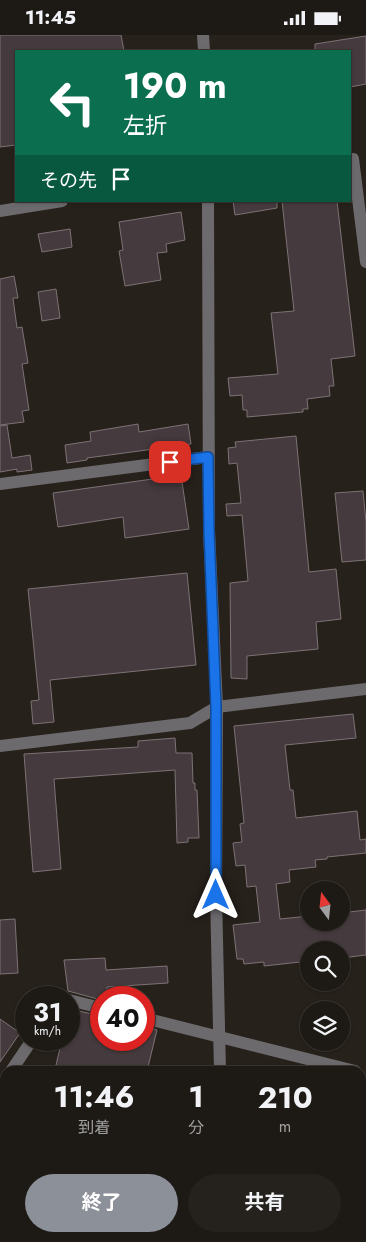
<!DOCTYPE html>
<html lang="ja">
<head>
<meta charset="utf-8">
<style>
	:root { --surface:#1d1914; --page:#25221d; --text:#f1f3f6; --muted:#a0a0a0; --line:#3b3834; --accent:#8c9099 }
	body { margin:0; font-family:Jost,"Noto Sans JP",sans-serif; background:var(--page); color:var(--text); height:100vh; display:flex; flex-direction:column; font-size:19px; white-space:nowrap }
	* { box-sizing:border-box; margin:0 }
	p { font-size:16px; color:var(--muted) }
	.icon { flex:none; width:28px; height:28px; fill:none; stroke:currentColor; stroke-width:2; stroke-linecap:round; stroke-linejoin:round }
	.map { position:relative; flex:1; overflow:hidden }
	.sheet { position:absolute; left:0px; top:1031px; width:366px; height:176px; display:flex; flex-direction:column; background:var(--surface); border-radius:15px 15px 0 0; box-shadow:0 1px 4px #0004,0 0 0 1px var(--line) }
	.sheet>* { flex:none }
	.hud { position:absolute; left:15px; top:15px; width:336px; height:152px; border-radius:0px; box-shadow:0 1px 4px #0004,0 0 0 1px var(--line); background:#0b6e4f; color:#fff; overflow:hidden }
	.needle { width:32px; rotate:345deg }
	.tools { position:absolute; left:300px; top:846px; display:grid; gap:10px }
	.tools a { display:grid; place-items:center; width:50px; height:50px; border-radius:50%; background:var(--surface); box-shadow:0 1px 4px #0004,0 0 0 1px var(--line); font-size:25px }
	.speed { position:absolute; left:15px; top:951px; display:flex; gap:10px; font-size:25px; font-weight:700; text-align:center }
	.speed>* { display:grid; place-content:center; width:65px; height:65px; border-radius:50%; background:var(--surface); box-shadow:0 1px 4px #0004,0 0 0 1px var(--line); line-height:1 }
	.speed small { font-size:12px; font-weight:400 }
	.speed .limit { border:8px solid #d22; background:#fff; color:#111 }
	.pin { position:absolute; display:grid; place-items:center; width:42px; height:42px; color:#fff; margin:-21px; border-radius:10px; box-shadow:0 2px 8px #0006 }
	.me { position:absolute; width:55px; margin:-28px; rotate:0deg; stroke-linejoin:round; filter:drop-shadow(0 0 4px #0008) }
	.turn { display:flex; align-items:center; gap:18px; height:105px; padding:0 25px; font-size:22px }
	.turn .icon { width:65px; height:65px; stroke-width:2.5 }
	.turn b { display:block; font-size:35px; line-height:42px }
	.then { display:flex; align-items:center; height:48px; padding:0 25px; background:#0003; gap:10px; font-size:19px }
	.eta { display:flex; justify-content:space-evenly; align-items:center; height:85px; text-align:center }
	.eta b { font-size:30px; font-weight:700; line-height:35px }
	.primary-button { display:flex; gap:10px; margin-top:auto; padding:10px 25px }
	.primary-button a { flex:1; height:58px; border-radius:30px; background:var(--accent); color:#fff; font-size:20px; font-weight:700; line-height:58px; text-align:center }
	.primary-button a+a { background:var(--page); color:var(--text) }
	.status { display:flex; justify-content:space-between; align-items:center; height:35px; padding:0 25px; background:var(--surface); direction:ltr }
	.status svg { height:14px; fill:currentColor }
	.map>svg:first-child { display:block }
	.building { fill:#453a3d; stroke:#7d7275 }
	.lines { fill:none; stroke-linecap:round; stroke-linejoin:round }
	.minor { stroke:#6d6a6d; stroke-width:12 }
	.route-casing { stroke:#114b97; stroke-width:12 }
	.route { stroke:#1a73e8; stroke-width:9 }
</style>
</head>
<body>
<div class="status"><b>11:45</b><svg viewBox="0 0 49 12"><path d="M0 12V9h3v3zM5 12V6h3v6zM10 12V3h3v9zM15 12V0h3v12zM26 1h20v11H26zM47 4h2v5h-2z"/></svg></div>
<div class="map">
<svg width="366" height="1207" viewBox="0 0 366 1207">
	<rect width="100%" height="100%" fill="#27211b"/>
	<g class="building">
		<path d="M0 0H121L124 16H16V110L0 112Z"/>
		<path d="M366 1V49L350 52V16H315V9Z"/>
		<path d="M233 166H277V173L235 180Z"/>
		<path d="M282 166H337L355 321 331 324 334 351H329L330 361 307 364 308 374H303V377L247 382V375H243L242 360 230 361 228 343 278 339 271 278 294 276Z"/>
		<path d="M181 177 185 205 166 209 167 217 157 218 161 245 125 251 119 216 123 215 119 187Z"/>
		<path d="M70 194 72 212 42 217 38 199Z"/>
		<path d="M14 241 18 263H13L17 293 22 292 28 328 22 329 29 375 22 376 24 387 0 390V244Z"/>
		<path d="M56 254 60 283 42 286 38 257Z"/>
		<path d="M138 389 139 397 188 389 191 409 87 423V425L67 428 65 410 91 406 90 397Z"/>
		<path d="M7 390 12 423 30 420 32 435 17 437V434L0 437V391Z"/>
		<path d="M296 401 309 537 336 534 341 584 316 587 318 614 247 621V644L231 643 230 548 248 546 242 480 227 481 226 469 241 468 237 428 229 429 228 413 236 412 235 407Z"/>
		<path d="M181 440 189 494 125 503 123 482 58 492 53 458Z"/>
		<path d="M363 456 366 487V525L342 527 335 458Z"/>
		<path d="M187 538 196 630 50 645 54 687 33 689 31 666 39 665 28 554Z"/>
		<path d="M353 679 356 703 285 710 290 755H293L296 783 357 776 360 805 366 804V818L327 822V824L315 825 316 832 289 835 290 847 276 849 280 884 309 881V888H341V878L366 875V920L341 923V915H309V926L264 931V927L244 929 243 924H237L233 890 260 887 256 851 247 852 245 830 236 831 233 808 242 807 240 789 244 788 234 691Z"/>
		<path d="M175 703 176 718H192L193 748H195V755H197L199 803H188V807L177 808 175 735 54 744 61 834 33 837 24 719 138 712V706Z"/>
		<path d="M15 884 18 938 0 939V885Z"/>
		<path d="M105 923 106 935 167 931 168 948 107 952 108 962H101V965L68 956 64 925Z"/>
		<path d="M70 974 101 981V1005H144V991L157 995 147 1036H82L56 1030 62 1005H69Z"/>
		<path d="M0 984 20 998 0 1027Z"/>
	</g>
	<g class="lines">
		<g class="minor">
			<path d="M203 0 204 16"/>
			<path d="M350 124H353L366 227"/>
			<path d="M208 166 209 495 217 672 216 860 220 1036"/>
			<path d="M0 176 62 166"/>
			<path d="M0 449 208 422"/>
			<path d="M0 711 190 688 217 672 366 654"/>
			<path d="M69 965 101 973"/>
			<path d="M144 983 355 1036"/>
			<path d="M11 1036 32 1005"/>
			<path d="M0 1051 5 1044"/>
			<path d="M209 1207 212 1202"/>
		</g>
	</g>
	<g class="lines">
		<defs>
			<path id="route" d="M170 427 208 422 209 496 216 672V860"/>
		</defs>
		<use href="#route" class="route-casing"/>
		<use href="#route" class="route"/>
	</g>
</svg>
<div class="tools">
<a><svg class="needle" viewBox="-14 -14 28 28"><path d="M0-13l5 13h-10z" fill="#e53935"/><path d="M0 13l5-13h-10z" fill="#a0a0a0"/></svg></a>
<a><svg class="icon" aria-label="search" viewBox="0 0 24 24"><circle cx="10" cy="10" r="6"/><path d="M15 15l6 6"/></svg></a>
<a><svg class="icon" aria-label="layers" viewBox="0 0 24 24"><path d="M12 4l9 5-9 5-9-5zM3 14l9 5 9-5"/></svg></a>
</div>
<div class="speed"><div>31<small>km/h</small></div><div class="limit">40</div></div>
<div class="pin" style="left:170px;top:427px;background:#d93025"><svg class="icon" aria-label="arrive" viewBox="0 0 24 24"><path d="M6 21V4h12l-3 4 3 4H6"/></svg></div>
<svg class="me" style="left:216px;top:860px" viewBox="-20 -20 40 40"><path d="M0-17L14 15 0 8-14 15z" fill="#1a73e8" stroke="#fff" stroke-width="4"/></svg>
<div class="hud">
<div class="turn"><svg class="icon" aria-label="left" viewBox="0 0 24 24"><path d="M17 20v-9H6M10 6l-5 5 5 5"/></svg><div><b>190 m</b>左折</div></div>
<div class="then">その先<svg class="icon" aria-label="arrive" viewBox="0 0 24 24"><path d="M6 21V4h12l-3 4 3 4H6"/></svg></div>
</div>
<section class="sheet">
<div class="eta">
<div><b>11:46</b><p>到着</p></div>
<div><b>1</b><p>分</p></div>
<div><b>210</b><p>m</p></div>
</div>
<div class="primary-button"><a>終了</a><a>共有</a></div>
</section>
</div>
</body>
</html>
